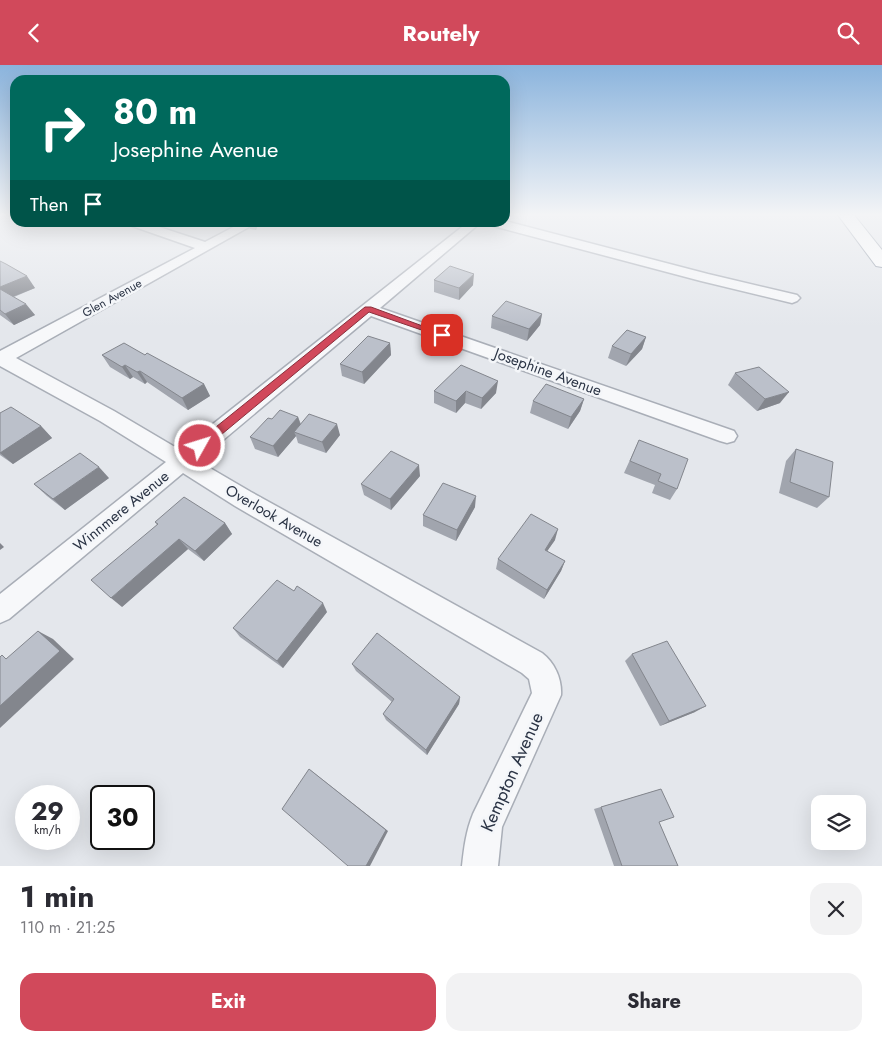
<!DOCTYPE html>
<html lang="en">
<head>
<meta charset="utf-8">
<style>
	:root { --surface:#fff; --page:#f2f2f3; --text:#2b2b33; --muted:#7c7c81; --accent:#d1495b }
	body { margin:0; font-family:Jost,sans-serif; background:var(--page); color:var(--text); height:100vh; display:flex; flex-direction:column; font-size:19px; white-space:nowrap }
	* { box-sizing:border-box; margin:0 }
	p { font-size:16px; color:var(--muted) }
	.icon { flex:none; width:28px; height:28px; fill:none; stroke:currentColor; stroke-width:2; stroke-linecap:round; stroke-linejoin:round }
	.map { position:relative; height:801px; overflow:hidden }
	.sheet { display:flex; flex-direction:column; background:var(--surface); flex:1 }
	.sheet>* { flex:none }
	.top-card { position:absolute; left:10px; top:10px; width:500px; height:152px; border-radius:15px; box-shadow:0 5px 20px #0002; background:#00695c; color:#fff; overflow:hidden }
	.controls { position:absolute; left:811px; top:730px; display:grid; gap:10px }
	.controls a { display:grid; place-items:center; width:55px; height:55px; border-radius:10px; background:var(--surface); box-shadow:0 5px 20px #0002; font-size:25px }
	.speed { position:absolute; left:15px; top:720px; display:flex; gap:10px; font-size:25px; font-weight:700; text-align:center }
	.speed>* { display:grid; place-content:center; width:65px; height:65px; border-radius:50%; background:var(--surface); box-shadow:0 5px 20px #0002; line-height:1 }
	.speed small { font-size:12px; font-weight:400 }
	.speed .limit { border:2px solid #111; border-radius:8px; background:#fff; color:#111 }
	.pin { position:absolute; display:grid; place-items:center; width:42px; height:42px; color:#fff; margin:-21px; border-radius:10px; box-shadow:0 2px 8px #0006 }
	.me { position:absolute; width:55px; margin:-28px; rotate:51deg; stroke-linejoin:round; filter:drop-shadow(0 0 4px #0008) }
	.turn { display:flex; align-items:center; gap:18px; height:105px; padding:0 20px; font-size:22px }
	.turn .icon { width:65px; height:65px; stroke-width:2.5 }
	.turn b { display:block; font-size:35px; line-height:42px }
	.then { display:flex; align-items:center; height:48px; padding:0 20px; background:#0003; gap:10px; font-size:19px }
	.round { display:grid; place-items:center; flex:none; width:52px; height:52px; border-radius:15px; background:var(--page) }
	.headline { display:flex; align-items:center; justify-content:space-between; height:85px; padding:0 20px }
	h1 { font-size:30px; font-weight:700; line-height:38px }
	.button { display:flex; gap:10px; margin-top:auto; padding:10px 20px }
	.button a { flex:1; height:58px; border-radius:15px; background:var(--accent); color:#fff; font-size:20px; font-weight:700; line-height:58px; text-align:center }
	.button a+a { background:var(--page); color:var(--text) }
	header { display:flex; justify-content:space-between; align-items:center; height:65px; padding:0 20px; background:var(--accent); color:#fff; font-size:22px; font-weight:700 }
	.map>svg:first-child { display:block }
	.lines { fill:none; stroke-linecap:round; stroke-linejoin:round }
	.street-casing { stroke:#a9aeb7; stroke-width:3 }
	.highway-casing { stroke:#8b94a3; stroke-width:2 }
	.street { fill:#f7f8fa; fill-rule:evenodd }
	.highway { fill:#fff; fill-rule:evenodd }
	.wall { fill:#a1a5ae }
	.shaded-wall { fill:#83868d }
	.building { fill:#bbc0ca; stroke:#83868d }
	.route { fill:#d1495b; stroke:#882f3b }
	.labels { text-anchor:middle; stroke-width:5; stroke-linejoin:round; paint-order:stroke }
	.far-street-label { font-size:12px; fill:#2b3445; stroke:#f4f6f9 }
	.street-label { font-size:15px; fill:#2b3445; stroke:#f4f6f9 }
	.near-street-label { font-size:18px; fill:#2b3445; stroke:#f4f6f9 }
</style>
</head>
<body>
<header><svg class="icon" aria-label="back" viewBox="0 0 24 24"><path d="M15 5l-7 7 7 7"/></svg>Routely<svg class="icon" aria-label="search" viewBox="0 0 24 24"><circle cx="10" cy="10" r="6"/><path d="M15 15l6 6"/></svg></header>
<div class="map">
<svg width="882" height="801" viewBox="0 0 882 801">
	<rect width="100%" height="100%" fill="#e4e7ec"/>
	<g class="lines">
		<defs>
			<g id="street">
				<path d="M505 156 708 209 797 230 800 233 797 236 792 238 701 216 493 161 491 158Z"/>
				<path d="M130 158H147L205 177 241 158H256L16 293 114 346 180 385 467 158H480L380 243 734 366 737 371 734 376 727 378 720 376 371 251 198 396 251 427 542 588C555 598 562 614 561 630L502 762 498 801H462C464 783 466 766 473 749L532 628 529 614 522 608 235 441 183 408 9 554 0 558V529L166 397 100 356 0 301V286L195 183 132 161Z"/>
			</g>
			<path id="highway" d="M838 150H854L882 185V202L876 201Z"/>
		</defs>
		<use href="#street" class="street-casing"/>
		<use href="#highway" class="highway-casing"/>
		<use href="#street" class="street"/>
		<use href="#highway" class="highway"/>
	</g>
	<g class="wall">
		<path d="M224 158H238L234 160Z"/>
		<path d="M248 158H258L256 165 250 164Z"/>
		<path d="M0 196 35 223 14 232 35 250 14 260 0 250Z"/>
		<path d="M434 215 473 220 459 235 434 227Z"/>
		<path d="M542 249 540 260 527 276 491 263 492 251Z"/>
		<path d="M646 272 642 284 626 301 608 293 612 281Z"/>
		<path d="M390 278 391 290 364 319 342 311 340 299Z"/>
		<path d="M102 290H145L204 319 210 331 188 345 147 317 145 319 133 312 130 314 110 302Z"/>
		<path d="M735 308 780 338 757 346 728 320Z"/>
		<path d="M434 326 496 328 481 344 465 338 456 348 434 338Z"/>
		<path d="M584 334 580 346 568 364 530 348 533 336Z"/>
		<path d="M0 348 41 361 52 373 13 399 0 390Z"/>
		<path d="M298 352 301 359 340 370 326 388 298 378 296 371 278 392 255 384 250 372 272 354Z"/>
		<path d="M639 375 677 424 670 435 652 428 655 420 624 408Z"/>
		<path d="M796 384 829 432 817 443 779 428 786 396Z"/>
		<path d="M420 411 391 445 364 430 361 419Z"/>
		<path d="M109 413 65 445 47 431 34 419Z"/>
		<path d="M475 442 456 476 423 461V450Z"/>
		<path d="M155 457 225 458 232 469 204 496 188 484 122 542 157 460Z"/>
		<path d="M555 475 547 486 565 496 561 506 544 534 496 504 498 494Z"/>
		<path d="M327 547 283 603 240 572 233 563Z"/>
		<path d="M632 589 695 647 660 661 625 596Z"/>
		<path d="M352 599 460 632 459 639 427 690 386 655 383 649 392 637 356 606Z"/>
		<path d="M661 724 659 757 678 801H614L594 744Z"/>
	</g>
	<g class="shaded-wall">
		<path d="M43 158H53L45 160Z"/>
		<path d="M254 158H258L256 165Z"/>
		<path d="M474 209 473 220 459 235V223Z"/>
		<path d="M27 211 35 223 7 234 0 225V222Z"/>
		<path d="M26 239 35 250 14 260 5 249Z"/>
		<path d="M542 249 540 260 527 276 529 264Z"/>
		<path d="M646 272 642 284 626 301 631 289Z"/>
		<path d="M390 278 391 290 364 319 362 307Z"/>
		<path d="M125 300 133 312 130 314 122 302Z"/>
		<path d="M140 306 147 317 145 319 137 307Z"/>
		<path d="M498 316 496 328 481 344 482 333Z"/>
		<path d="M204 319 210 331 188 345 182 333Z"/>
		<path d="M466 326 465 338 456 348V336Z"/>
		<path d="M789 327 780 338 757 346 765 334Z"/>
		<path d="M584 334 580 346 568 364 571 352Z"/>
		<path d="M298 352 302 364 294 367 296 371 278 392 273 381Z"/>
		<path d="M337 359 340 370 326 388 322 377Z"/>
		<path d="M41 361 52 373 13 399 0 388Z"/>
		<path d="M419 400 420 411 391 445 390 434Z"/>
		<path d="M99 402 109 413 65 445 53 434Z"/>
		<path d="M476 431 475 442 456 476 457 465Z"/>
		<path d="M225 458 232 469 204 496 195 486Z"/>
		<path d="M558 464 555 475 541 495 545 485Z"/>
		<path d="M179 474 188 484 122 542 111 533Z"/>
		<path d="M0 478 4 482 0 485Z"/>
		<path d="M565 496 561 506 544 534 547 525Z"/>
		<path d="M323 538 327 547 283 603 277 596Z"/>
		<path d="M38 566 53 574 74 594 0 663V641Z"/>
		<path d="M460 632 459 639 427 690 426 685Z"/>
		<path d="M706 641 695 647 660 661 669 656Z"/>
		<path d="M309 704 388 766 370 801H366Z"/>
	</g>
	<g class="building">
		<path d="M0 196 6 199 27 211 0 222Z"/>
		<path d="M450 201 474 209 459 223 434 215Z"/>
		<path d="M0 224 26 239 5 249 0 245Z"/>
		<path d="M506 236 542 249 529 264 492 251Z"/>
		<path d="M627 265 646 272 631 289 612 281Z"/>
		<path d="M368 271 390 278 362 307 340 299Z"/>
		<path d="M124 278 145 290 147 288 204 319 182 333 140 306 137 307 125 300 122 302 102 290Z"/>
		<path d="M461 300 498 316 482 333 466 326 456 336 434 326Z"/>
		<path d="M759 302 789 327 765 334 735 308Z"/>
		<path d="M546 319 584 334 571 352 533 336Z"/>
		<path d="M11 342 41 361 0 388V348Z"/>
		<path d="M280 345 298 352 273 381 250 372 268 353 272 354Z"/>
		<path d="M309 349 337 359 322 377 294 367Z"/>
		<path d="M639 375 688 394 677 424 658 416 661 409 630 396Z"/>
		<path d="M796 384 833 397 829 432 790 417Z"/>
		<path d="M391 386 419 400 390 434 361 419Z"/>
		<path d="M80 388 99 402 53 434 34 419Z"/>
		<path d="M443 418 476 431 457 465 423 450Z"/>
		<path d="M184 432 225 458 195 486 179 474 111 533 91 515 158 459 155 457Z"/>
		<path d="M531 449 558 464 545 485 565 496 547 525 498 494Z"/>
		<path d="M277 515 294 526 297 521 323 538 277 596 233 563Z"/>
		<path d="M38 566 60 586 0 641V592L2 590 6 594Z"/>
		<path d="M377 568 460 632 426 685 383 649 394 634 352 599Z"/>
		<path d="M667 576 706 641 669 656 632 589Z"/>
		<path d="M309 704 386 765 366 801H348L282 744Z"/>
		<path d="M661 724 674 752 659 757 678 801H622L601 742Z"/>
	</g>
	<linearGradient id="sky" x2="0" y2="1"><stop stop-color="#8bb4dd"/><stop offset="0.57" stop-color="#f3f4f6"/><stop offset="1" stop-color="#f3f4f6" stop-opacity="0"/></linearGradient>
	<rect width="882" height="262" fill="url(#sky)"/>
	<path class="route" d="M365 242H371L447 270 446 271H439L369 247 204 384H196L195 381 196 378Z"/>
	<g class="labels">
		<g class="far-street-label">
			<text transform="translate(112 233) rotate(-29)" y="4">Glen Avenue</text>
		</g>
		<g class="street-label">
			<text transform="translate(548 307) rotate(20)" y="5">Josephine Avenue</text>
			<text transform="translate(121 446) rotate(-39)" y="5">Winnmere Avenue</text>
			<text transform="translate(274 451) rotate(30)" y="5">Overlook Avenue</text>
		</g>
		<g class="near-street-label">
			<text transform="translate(512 707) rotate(-66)" y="6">Kempton Avenue</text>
		</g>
	</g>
</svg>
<div class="controls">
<a><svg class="icon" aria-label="layers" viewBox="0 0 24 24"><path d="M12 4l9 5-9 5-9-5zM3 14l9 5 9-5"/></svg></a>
</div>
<div class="speed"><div>29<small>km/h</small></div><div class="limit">30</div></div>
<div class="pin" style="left:442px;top:270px;background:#d93025"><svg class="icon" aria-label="arrive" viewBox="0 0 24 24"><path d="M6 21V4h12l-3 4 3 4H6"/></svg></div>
<svg class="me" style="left:200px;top:381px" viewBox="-20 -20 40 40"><circle r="17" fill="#d1495b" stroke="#fff" stroke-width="3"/><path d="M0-11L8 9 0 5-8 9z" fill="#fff"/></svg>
<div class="top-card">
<div class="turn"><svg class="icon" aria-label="right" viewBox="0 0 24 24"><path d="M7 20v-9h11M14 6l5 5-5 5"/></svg><div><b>80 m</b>Josephine Avenue</div></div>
<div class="then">Then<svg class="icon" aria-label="arrive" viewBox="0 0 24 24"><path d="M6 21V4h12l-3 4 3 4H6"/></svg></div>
</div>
</div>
<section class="sheet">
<div class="headline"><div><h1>1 min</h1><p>110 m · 21:25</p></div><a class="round"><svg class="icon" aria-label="close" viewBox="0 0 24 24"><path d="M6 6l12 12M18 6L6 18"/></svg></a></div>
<div class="button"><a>Exit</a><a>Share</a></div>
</section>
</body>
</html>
